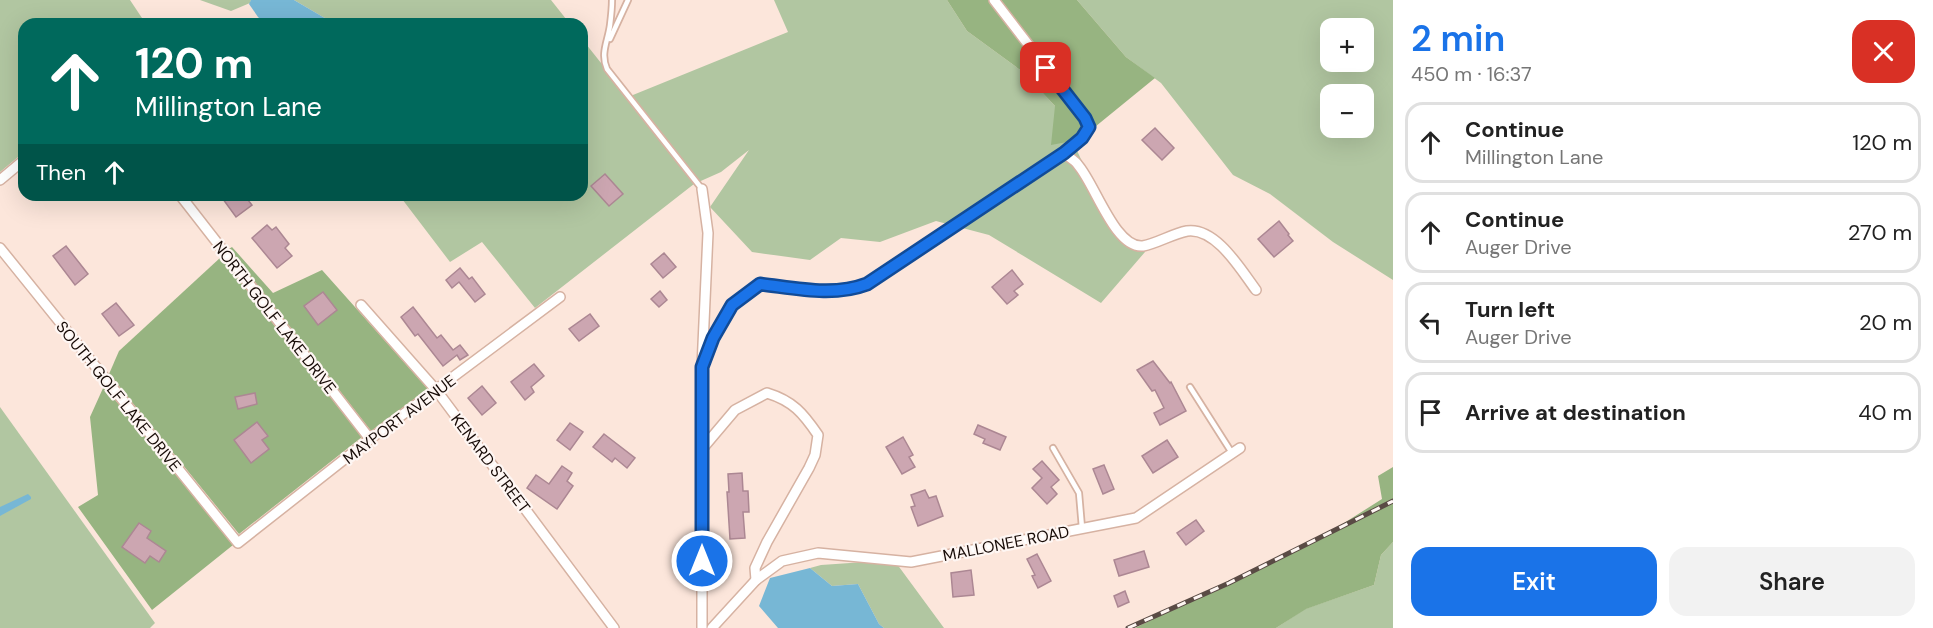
<!DOCTYPE html>
<html lang="en">
<head>
<meta charset="utf-8">
<style>
	:root { --surface:#fff; --page:#f2f2f2; --text:#222; --muted:#767676; --line:#e0e0e0; --accent:#1a73e8 }
	body { margin:0; font-family:"DM Sans",sans-serif; background:var(--page); color:var(--text); height:100vh; display:flex; flex-direction:column; font-size:22px; white-space:nowrap }
	* { box-sizing:border-box; margin:0 }
	p { font-size:20px; color:var(--muted) }
	.icon { flex:none; width:33px; height:33px; fill:none; stroke:currentColor; stroke-width:2; stroke-linecap:round; stroke-linejoin:round }
	.map { position:relative; flex:1; overflow:hidden }
	.details { display:flex; flex-direction:column; background:var(--surface); width:540px }
	.details>* { flex:none }
	.guide { position:absolute; left:18px; top:18px; width:570px; height:183px; border-radius:18px; box-shadow:0 6px 24px #0002; background:#00695c; color:#fff; overflow:hidden }
	.buttons { position:absolute; left:1320px; top:18px; display:grid; gap:12px }
	.buttons a { display:grid; place-items:center; width:54px; height:54px; border-radius:12px; background:var(--surface); box-shadow:0 6px 24px #0002; font-size:30px }
	.pin { position:absolute; display:grid; place-items:center; width:51px; height:51px; color:#fff; margin:-26px; border-radius:12px; box-shadow:0 3px 9px #0006 }
	.me { position:absolute; width:66px; margin:-33px; rotate:0deg; stroke-linejoin:round; filter:drop-shadow(0 0 4px #0008) }
	.turn { display:flex; align-items:center; gap:21px; height:126px; padding:0 18px; font-size:27px }
	.turn .icon { width:78px; height:78px; stroke-width:2.5 }
	.turn b { display:block; font-size:42px; line-height:51px }
	.then { display:flex; align-items:center; height:57px; padding:0 18px; background:#0003; gap:12px; font-size:22px }
	.round { display:grid; place-items:center; flex:none; width:63px; height:63px; border-radius:18px; background:var(--page) }
	.overview { display:flex; align-items:center; justify-content:space-between; height:102px; padding:0 18px }
	h1 { font-size:36px; font-weight:600; line-height:45px; color:var(--accent) }
	.action { display:flex; gap:12px; margin-top:auto; padding:12px 18px }
	.action a { flex:1; height:69px; border-radius:18px; background:var(--accent); color:#fff; font-size:24px; font-weight:600; line-height:69px; text-align:center }
	.action a+a { background:var(--page); color:var(--text) }
	ul { padding:0; list-style:none }
	li { display:flex; align-items:center; gap:18px; height:81px; margin:0 12px 9px; padding:0 6px; border:3px solid var(--line); border-radius:18px }
	li div { flex:1 }
	li b { display:block; font-size:22px }
	li em { font-style:normal }
	main { display:flex; flex:1; min-height:0 }
	.map>svg:first-child { display:block }
	.green { fill:#b1c6a1; fill-rule:evenodd }
	.forest { fill:#97b481 }
	.water { fill:#77b7d5 }
	.building { fill:#cca6b1; stroke:#ac8793; stroke-width:1.5 }
	.lines { fill:none; stroke-linecap:round; stroke-linejoin:round }
	.lane-casing { stroke:#d6b2a2; stroke-width:8 }
	.street-casing { stroke:#d6b2a2; stroke-width:12 }
	.lane { stroke:#fff; stroke-width:4.5 }
	.street { stroke:#fff; stroke-width:9 }
	.rail-casing { stroke:#5a4b45; stroke-width:5 }
	.rail { stroke:#fef6f3; stroke-width:3; stroke-dasharray:9; stroke-linecap:butt }
	.route-casing { stroke:#114b97; stroke-width:15 }
	.route { stroke:#1a73e8; stroke-width:10 }
	.labels { text-anchor:middle; stroke-width:4.5; stroke-linejoin:round; paint-order:stroke }
	.street-label { font-size:16px; fill:#160a06; stroke:#fef6f3 }
</style>
</head>
<body>
<main>
<div class="map">
<svg width="1393" height="628" viewBox="0 0 1393 628">
	<rect width="100%" height="100%" fill="#fce6db"/>
	<g class="green">
		<path d="M0 0H130L146 24H24V152L0 172Z"/>
		<path d="M200 0H251L250 3 231 11Z"/>
		<path d="M294 0H551L570 24H335Z"/>
		<path d="M774 0H947L967 31 1023 72 1055 106 1067 142 1074 144 1107 216 1145 252 1101 303 989 235 936 221 880 242 841 238 810 260 752 252 710 207 749 150 721 172 694 184 535 308 482 242 450 262 399 195H582V39L628 97 788 32Z"/>
		<path d="M1077 0H1393V280L1333 242 1270 194 1233 175 1161 83 1126 57ZM1330 28H1364V62H1330ZM1330 94H1364V128H1330Z"/>
		<path d="M0 407 155 623 150 628H0Z"/>
		<path d="M1393 542V628H1276L1305 609 1374 585 1381 555Z"/>
		<path d="M894 560 944 628H884L879 624 858 584 832 586 810 568 821 565Z"/>
	</g>
	<g class="forest">
		<path d="M947 0H1077L1126 57 1155 78 1074 144 1067 142 1051 145 1055 106 1023 72 967 31Z"/>
		<path d="M232 247 273 293 322 270 428 389 371 431 229 249Z"/>
		<path d="M221 257 362 437 239 534 109 374 119 351Z"/>
		<path d="M104 386 233 545 152 610 78 507 98 495 90 417Z"/>
		<path d="M1393 467V542L1381 555 1374 585 1306 609 1276 628H1135L1333 530 1382 499 1378 476Z"/>
	</g>
	<g class="water">
		<path d="M251 0H294L335 24H265L258 17 249 4Z"/>
		<path d="M28 494 31 497V499L0 516V507Z"/>
		<path d="M810 568 832 586 858 584 879 624 884 628H778L759 606 770 578Z"/>
	</g>
	<g class="building">
		<path d="M1155 128 1174 148 1162 160 1142 140Z"/>
		<path d="M605 174 623 194 609 206 591 186Z"/>
		<path d="M220 195H244L252 205 236 217Z"/>
		<path d="M1279 221 1289 234 1288 235 1293 241 1274 257 1258 239Z"/>
		<path d="M267 225 272 230 276 227 289 244 285 248 292 256 277 268 252 238Z"/>
		<path d="M66 246 88 274 75 285 53 256Z"/>
		<path d="M664 253 676 267 663 278 651 264Z"/>
		<path d="M460 268 469 279 472 277 485 294 475 302 459 282 452 288 446 280Z"/>
		<path d="M1012 270 1023 284 1014 291 1018 295 1007 304 992 287Z"/>
		<path d="M660 291 667 300 659 307 651 299Z"/>
		<path d="M323 292 337 310 318 325 304 306Z"/>
		<path d="M116 303 134 325 119 336 102 314Z"/>
		<path d="M413 307 437 338 441 335 453 350 460 345 468 355 460 360 457 355 443 366 418 334 415 336 401 317Z"/>
		<path d="M590 314 599 326 579 341 569 329Z"/>
		<path d="M1153 361 1170 383 1171 382 1186 411 1160 425 1154 413 1164 408 1155 390 1152 391 1137 370Z"/>
		<path d="M534 364 544 376 531 387 534 392 525 400 511 382Z"/>
		<path d="M482 386 496 403 482 415 468 398Z"/>
		<path d="M255 393 257 404 238 409 235 397Z"/>
		<path d="M257 422 268 436 262 440 269 449 251 463 234 440Z"/>
		<path d="M570 423 583 432 570 450 557 440Z"/>
		<path d="M978 425 1006 437 1000 450 983 443 985 439 974 434Z"/>
		<path d="M604 434 635 458 627 468 615 458 612 462 593 447Z"/>
		<path d="M903 437 913 455 909 457 915 467 902 474 886 447Z"/>
		<path d="M1167 440 1178 457 1153 473 1142 456Z"/>
		<path d="M1042 461 1059 480 1051 487 1057 494 1047 504 1032 488 1042 478 1033 469Z"/>
		<path d="M1104 465 1114 489 1103 494 1093 469Z"/>
		<path d="M562 466 572 473 567 481 573 486 557 509 527 488 536 475 549 484Z"/>
		<path d="M742 473 743 491H748L749 512H743L745 538 730 539 727 492H729L728 474Z"/>
		<path d="M925 490 929 498 936 496 943 516 918 526 911 507 915 506 911 495Z"/>
		<path d="M1196 520 1204 531 1186 545 1177 533Z"/>
		<path d="M139 523 151 531 147 538 166 551 159 562 150 556 145 563 122 547Z"/>
		<path d="M1144 551 1149 567 1119 576 1114 560Z"/>
		<path d="M1037 554 1051 581 1038 588 1032 576 1035 575 1027 559Z"/>
		<path d="M971 570 974 595 953 597 951 573Z"/>
		<path d="M1125 591 1129 602 1118 607 1114 596Z"/>
	</g>
	<g class="lines">
		<defs>
			<g id="lane">
				<path d="M612 0C612 8 611 17 610 25 608 41 600 53 607 69L702 189"/>
				<path d="M610 39 628 0"/>
				<path d="M1190 387 1232 453"/>
				<path d="M1053 448 1079 493 1082 528"/>
			</g>
			<g id="street">
				<path d="M1064 153C1068 157 1075 160 1078 165 1095 184 1115 249 1143 246 1158 243 1172 234 1187 231 1216 227 1241 270 1256 290"/>
				<path d="M0 180 24 160"/>
				<path d="M702 189 708 233 702 367V628"/>
				<path d="M180 195 370 439"/>
				<path d="M0 248 238 543 370 439 560 297"/>
				<path d="M361 305 437 391 614 628"/>
				<path d="M702 367 713 337 732 305 760 284C795 288 833 297 867 284L1064 153 1082 138 1089 127 1085 118 994 0"/>
				<path d="M702 449 735 410 767 393C793 401 803 413 818 435L815 455 809 468 767 542 755 568 756 580"/>
				<path d="M712 628 756 580 782 561 818 553 911 562 1136 518 1240 448"/>
			</g>
		</defs>
		<use href="#lane" class="lane-casing"/>
		<use href="#street" class="street-casing"/>
		<use href="#lane" class="lane"/>
		<use href="#street" class="street"/>
		<defs>
			<path id="rail" d="M1128 628 1229 583 1393 501"/>
		</defs>
		<use href="#rail" class="rail-casing"/>
		<use href="#rail" class="rail"/>
	</g>
	<g class="lines">
		<defs>
			<path id="route" d="M702 561V367L713 338 732 305 760 284C795 288 833 297 867 284L1064 153 1082 138 1089 127 1085 118 1046 68"/>
		</defs>
		<use href="#route" class="route-casing"/>
		<use href="#route" class="route"/>
	</g>
	<g class="labels">
		<g class="street-label">
			<text transform="translate(275 317) rotate(52)" y="6">NORTH GOLF LAKE DRIVE</text>
			<text transform="translate(119 396) rotate(51)" y="6">SOUTH GOLF LAKE DRIVE</text>
			<text transform="translate(399 419) rotate(-37)" y="6">MAYPORT AVENUE</text>
			<text transform="translate(491 463) rotate(53)" y="6">KENARD STREET</text>
			<text transform="translate(1006 543) rotate(-11)" y="6">MALLONEE ROAD</text>
		</g>
	</g>
</svg>
<div class="buttons">
<a>+</a>
<a>−</a>
</div>
<div class="pin" style="left:1046px;top:68px;background:#d93025"><svg class="icon" aria-label="arrive" viewBox="0 0 24 24"><path d="M6 21V4h12l-3 4 3 4H6"/></svg></div>
<svg class="me" style="left:702px;top:561px" viewBox="-20 -20 40 40"><circle r="17" fill="#1a73e8" stroke="#fff" stroke-width="3"/><path d="M0-11L8 9 0 5-8 9z" fill="#fff"/></svg>
<div class="guide">
<div class="turn"><svg class="icon" aria-label="ahead" viewBox="0 0 24 24"><path d="M12 20V5M6 11l6-6 6 6"/></svg><div><b>120 m</b>Millington Lane</div></div>
<div class="then">Then<svg class="icon" aria-label="ahead" viewBox="0 0 24 24"><path d="M12 20V5M6 11l6-6 6 6"/></svg></div>
</div>
</div>
<section class="details">
<div class="overview"><div><h1>2 min</h1><p>450 m · 16:37</p></div><a class="round" style="background:#d93025;color:#fff"><svg class="icon" aria-label="close" viewBox="0 0 24 24"><path d="M6 6l12 12M18 6L6 18"/></svg></a></div>
<ul>
<li><svg class="icon" aria-label="ahead" viewBox="0 0 24 24"><path d="M12 20V5M6 11l6-6 6 6"/></svg><div><b>Continue</b><p>Millington Lane</p></div><em>120 m</em></li>
<li><svg class="icon" aria-label="ahead" viewBox="0 0 24 24"><path d="M12 20V5M6 11l6-6 6 6"/></svg><div><b>Continue</b><p>Auger Drive</p></div><em>270 m</em></li>
<li><svg class="icon" aria-label="left" viewBox="0 0 24 24"><path d="M17 20v-9H6M10 6l-5 5 5 5"/></svg><div><b>Turn left</b><p>Auger Drive</p></div><em>20 m</em></li>
<li><svg class="icon" aria-label="arrive" viewBox="0 0 24 24"><path d="M6 21V4h12l-3 4 3 4H6"/></svg><div><b>Arrive at destination</b></div><em>40 m</em></li>
</ul>
<div class="action"><a>Exit</a><a>Share</a></div>
</section>
</main>
</body>
</html>
